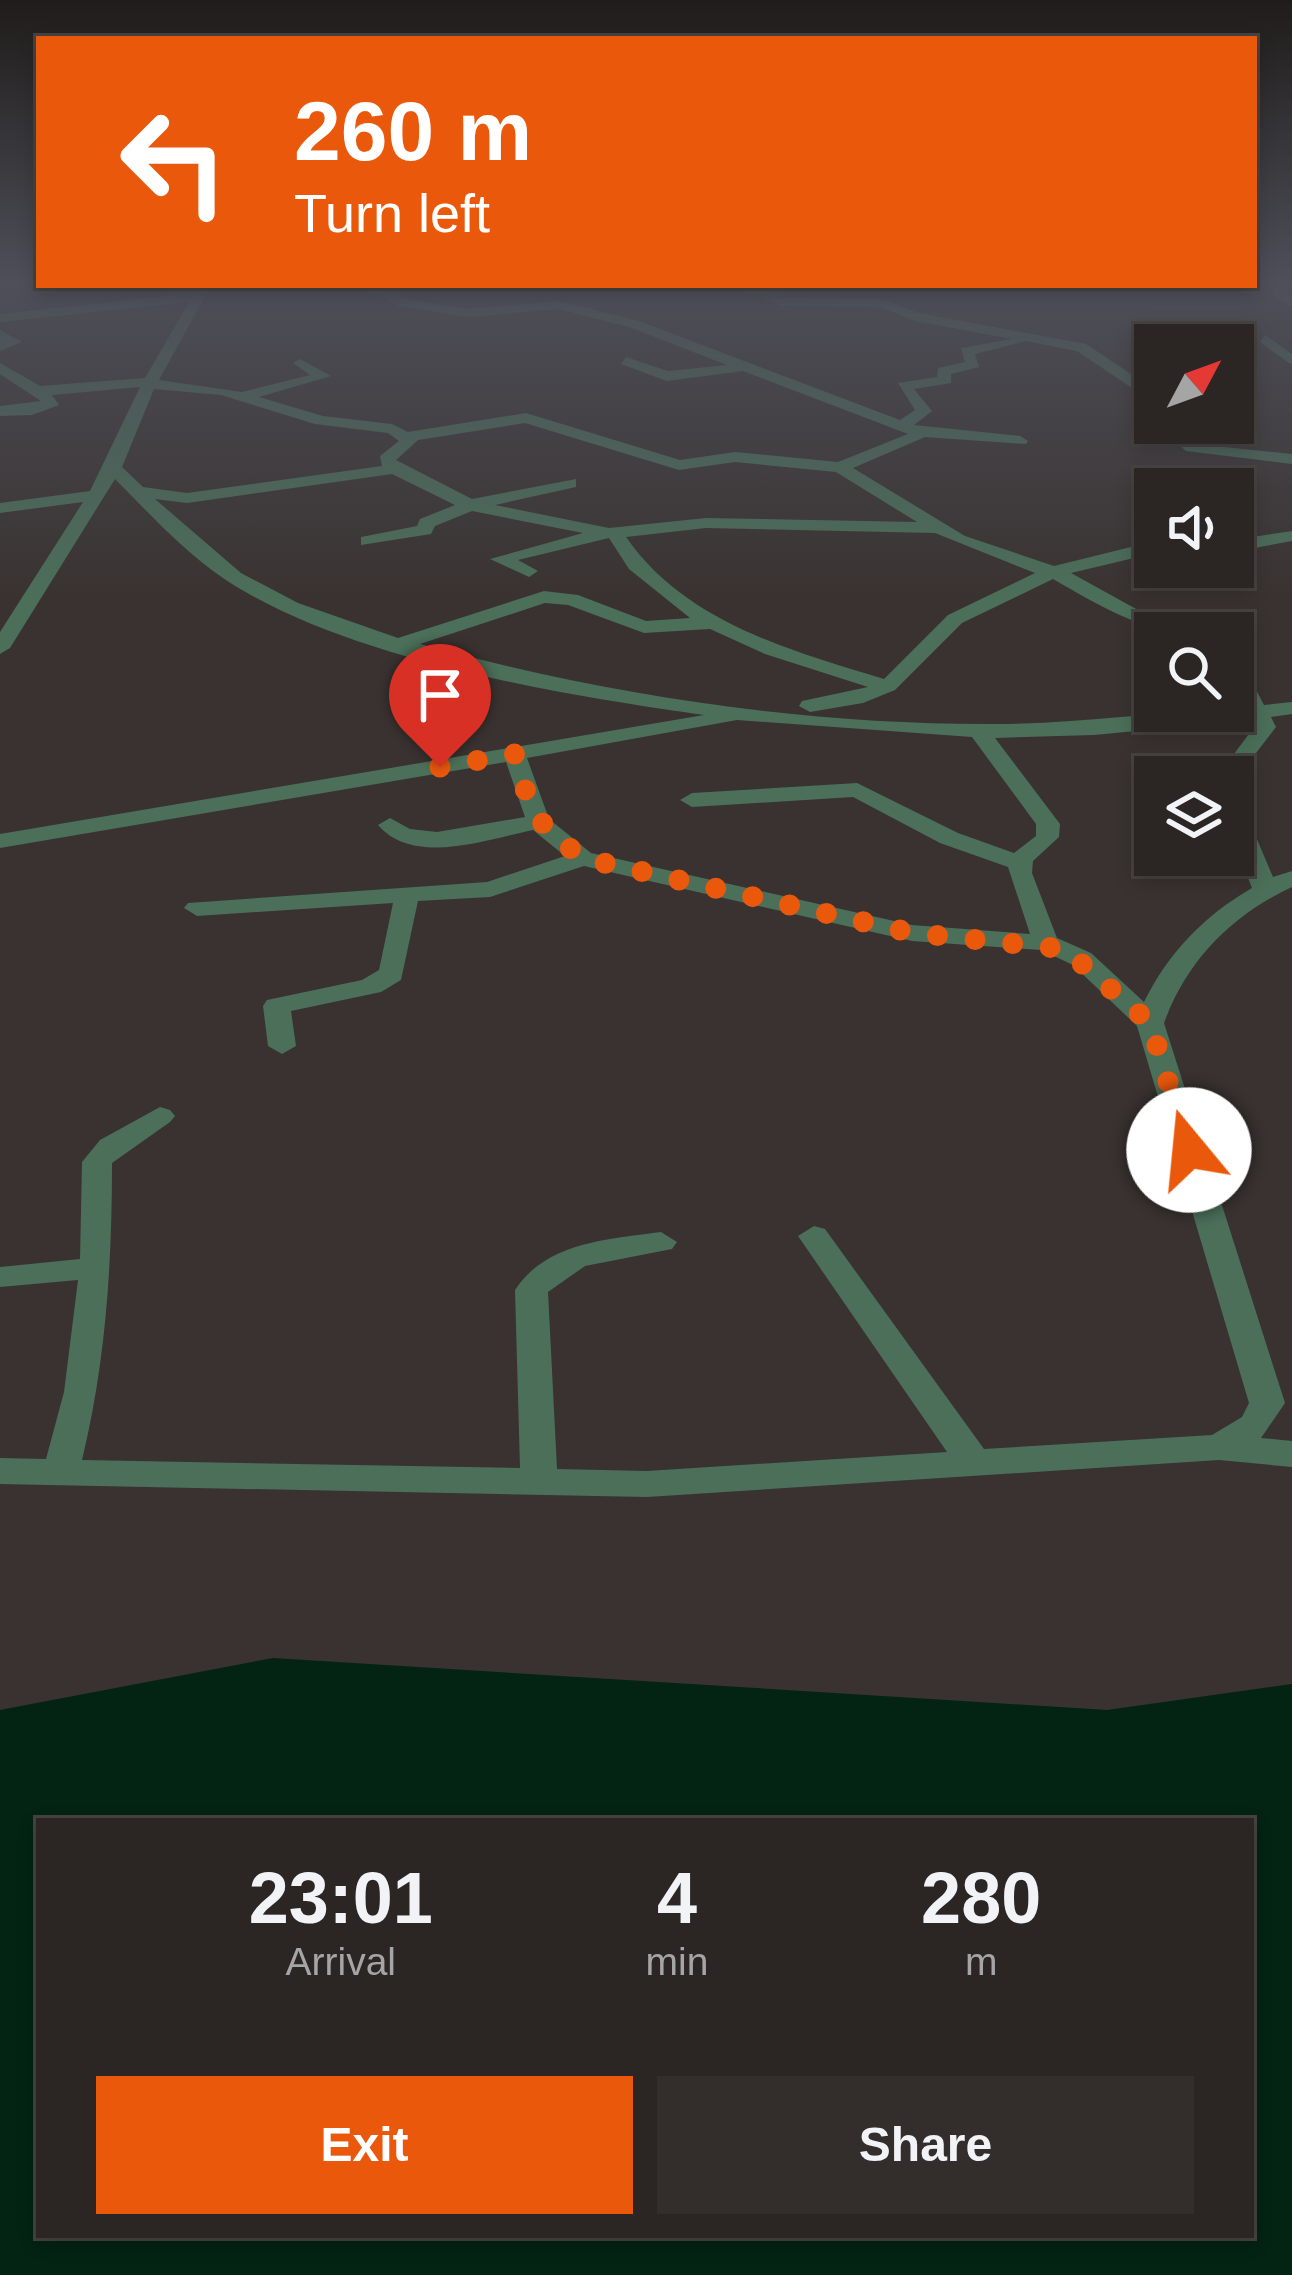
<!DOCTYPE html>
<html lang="en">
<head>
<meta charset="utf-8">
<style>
	:root { --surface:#2b2624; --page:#332e2c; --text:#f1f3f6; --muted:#a6a5a6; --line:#474341; --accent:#ea580c }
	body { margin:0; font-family:Helvetica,sans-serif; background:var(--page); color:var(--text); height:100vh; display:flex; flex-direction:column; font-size:45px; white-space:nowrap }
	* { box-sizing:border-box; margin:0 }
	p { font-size:39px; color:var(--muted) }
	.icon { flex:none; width:66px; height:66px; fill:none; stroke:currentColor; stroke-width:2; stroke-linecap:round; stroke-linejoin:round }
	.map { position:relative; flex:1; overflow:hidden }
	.side { position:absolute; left:36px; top:1818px; width:1218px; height:420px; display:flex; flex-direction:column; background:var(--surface); border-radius:0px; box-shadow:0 6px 18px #0003,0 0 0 3px var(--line) }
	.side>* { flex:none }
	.banner { position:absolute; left:36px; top:36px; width:1221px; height:252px; border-radius:0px; box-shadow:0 6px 18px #0003,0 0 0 3px var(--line); background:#ea580c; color:#fff; overflow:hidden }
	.needle { width:78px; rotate:49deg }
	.fabs { position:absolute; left:1134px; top:324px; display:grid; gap:24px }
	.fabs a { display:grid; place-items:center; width:120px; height:120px; border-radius:0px; background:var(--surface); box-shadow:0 6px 18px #0003,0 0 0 3px var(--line); font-size:60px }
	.pin { position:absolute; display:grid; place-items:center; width:102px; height:102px; color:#fff; margin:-123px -51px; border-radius:50% 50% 50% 0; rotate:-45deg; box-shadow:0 0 12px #0007 }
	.pin .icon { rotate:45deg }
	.me { position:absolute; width:132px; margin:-66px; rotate:343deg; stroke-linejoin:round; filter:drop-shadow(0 0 9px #0008) }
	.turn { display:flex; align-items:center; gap:42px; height:252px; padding:0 60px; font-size:54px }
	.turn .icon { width:156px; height:156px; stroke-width:2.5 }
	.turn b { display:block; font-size:84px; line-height:102px }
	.eta { display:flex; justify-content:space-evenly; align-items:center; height:204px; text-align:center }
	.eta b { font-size:72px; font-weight:700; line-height:84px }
	.primary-button { display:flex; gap:24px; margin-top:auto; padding:24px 60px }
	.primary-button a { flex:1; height:138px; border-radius:0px; background:var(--accent); color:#fff; font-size:48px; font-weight:700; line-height:138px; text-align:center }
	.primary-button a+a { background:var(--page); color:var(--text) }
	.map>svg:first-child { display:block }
	.water { fill:#032313; fill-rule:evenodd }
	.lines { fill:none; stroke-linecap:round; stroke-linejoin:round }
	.minor { fill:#4b6f59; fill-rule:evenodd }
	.route { stroke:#ea580c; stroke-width:21; stroke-dasharray:0 37.8 }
</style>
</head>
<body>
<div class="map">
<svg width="1292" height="2275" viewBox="0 0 1292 2275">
	<rect width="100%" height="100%" fill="#393230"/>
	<path class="water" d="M273 1658 1107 1710 1292 1684V2275H0V1710ZM39 1821H1251V2235H39Z"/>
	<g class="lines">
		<g class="minor">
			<path d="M1281 282H1292L1284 292 1292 296V306L1268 292Z"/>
			<path d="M198 285H274L208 291 159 380 242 392 310 375 293 363 300 359 331 376 259 397 323 416 392 424 408 432 526 413 680 460 735 452 838 462 908 434 743 371 667 381 621 364 626 357 668 371 727 365 629 327 558 309 469 317 399 306 359 285H377L407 299 469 309 558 301 639 321 900 420 915 410 898 383 937 377 938 368 965 362 961 348 1012 339 915 321 880 307 782 306 735 285H753L784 298 882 299 919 313 1086 344 1155 390V402L1150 400 1077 351 1026 341 975 354 979 367 951 374V383L914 389 932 411 914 425 1020 436 1028 441 1026 444 925 437 853 468 965 536 1054 566 1155 541V553L1071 573 1138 610 1196 633C1142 633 1099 605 1053 579L962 623 895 690 863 703 810 712 799 706 802 701 868 687 765 654 710 629 644 633 568 605 545 603 420 644C607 695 803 725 997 724 1076 724 1154 711 1233 711L1244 707 1233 685V659L1243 665 1264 705 1292 702V714L1271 717 1276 727 1233 783V777H1217L1254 727 1250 720 1094 735 995 738 1060 824 1059 837 1033 861 1032 873 1057 938 1091 953 1144 1002C1168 953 1205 915 1252 888L1233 840V804L1245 811 1273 877 1292 871V887C1232 915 1187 960 1164 1023L1285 1403 1261 1438 1292 1441V1467L1219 1460 647 1497 0 1484V1458L46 1459 64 1392 78 1280 0 1287V1267L80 1259 82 1162 100 1140 160 1107 170 1110 175 1116 170 1122 112 1163C112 1264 106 1361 82 1460L520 1468 515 1290C546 1242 609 1239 661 1232L677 1242 672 1249 585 1266 548 1292 557 1469 647 1471 947 1452 798 1236 814 1226 825 1229 984 1449 1212 1435 1242 1417 1249 1403 1137 1026 1073 965 1041 950 912 941 584 866 490 897 418 901 401 980 381 992 291 1011 296 1046 282 1054 268 1046 263 1006 267 1000 362 980 379 970 393 903 197 916 184 908 188 903 487 882 565 856 533 830C488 839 414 867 378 825L390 818 410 829 437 832 525 817 506 762 0 848V834L704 715C561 695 343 659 223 578 182 550 149 513 115 479L10 648 0 654V632L83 502 0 513V503L90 491 140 387 52 395 59 405 32 415 0 416V406L41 401 0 374V363L40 386 145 378 189 302 0 322V314L194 293ZM154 389 221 395 315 424 388 433 399 441 380 456 382 466 187 493 143 487 122 467ZM525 423 679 470 735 462 836 472 917 522 706 518 609 528 495 505 576 487V479L472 499 396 460 418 440ZM392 474 455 505 420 519 417 526 361 537V545L431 534 435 526 472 511 583 533 490 559 529 577 538 571 518 560 609 538 629 569 690 618 646 621 578 595 544 591 398 638 298 603 241 573 155 499 187 503ZM706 528 935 533 1035 573 948 615 884 679C789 650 685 622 626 537ZM737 720 972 737 1036 824V836L1014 853 958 833 857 783 692 793 680 800 692 807 853 797 940 843 1008 867 1030 934 912 925 591 853 549 819 527 758Z"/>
			<path d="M0 330 22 342 0 351Z"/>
			<path d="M1265 335 1292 354V365L1260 342Z"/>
			<path d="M1176 423H1192L1190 439 1196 444 1292 454V464L1186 451 1174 441Z"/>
			<path d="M1292 531V541L1233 552V540Z"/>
		</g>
	</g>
	<linearGradient id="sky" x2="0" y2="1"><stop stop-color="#1f1c1a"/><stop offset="0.47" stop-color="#4e4f59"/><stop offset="1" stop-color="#4e4f59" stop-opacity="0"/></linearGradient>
	<rect width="1292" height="601" fill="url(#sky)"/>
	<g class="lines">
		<path class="route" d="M440 767 515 754C528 810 546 846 604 863L913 933 1065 949 1150 1023 1189 1150"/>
	</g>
</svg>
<div class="fabs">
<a><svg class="needle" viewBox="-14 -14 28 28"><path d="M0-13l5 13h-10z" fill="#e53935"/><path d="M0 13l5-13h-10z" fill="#a6a5a6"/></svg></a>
<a><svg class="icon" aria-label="sound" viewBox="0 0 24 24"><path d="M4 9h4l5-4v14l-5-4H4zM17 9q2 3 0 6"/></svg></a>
<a><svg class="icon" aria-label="search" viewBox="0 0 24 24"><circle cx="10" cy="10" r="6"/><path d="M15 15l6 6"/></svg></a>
<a><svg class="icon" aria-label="layers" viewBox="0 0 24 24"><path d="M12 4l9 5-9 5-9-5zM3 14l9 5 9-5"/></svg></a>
</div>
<div class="pin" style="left:440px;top:767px;background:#d93025"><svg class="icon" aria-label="arrive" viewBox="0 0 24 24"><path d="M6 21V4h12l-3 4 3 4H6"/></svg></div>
<svg class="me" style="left:1189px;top:1150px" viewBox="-20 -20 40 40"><circle r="19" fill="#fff"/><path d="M0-13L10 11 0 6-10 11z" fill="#ea580c"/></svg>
<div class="banner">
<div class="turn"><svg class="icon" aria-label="left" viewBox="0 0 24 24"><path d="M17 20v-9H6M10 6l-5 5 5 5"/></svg><div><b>260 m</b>Turn left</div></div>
</div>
<section class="side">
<div class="eta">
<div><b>23:01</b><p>Arrival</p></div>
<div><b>4</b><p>min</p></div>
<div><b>280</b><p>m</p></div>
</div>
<div class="primary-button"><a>Exit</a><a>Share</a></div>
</section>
</div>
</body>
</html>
